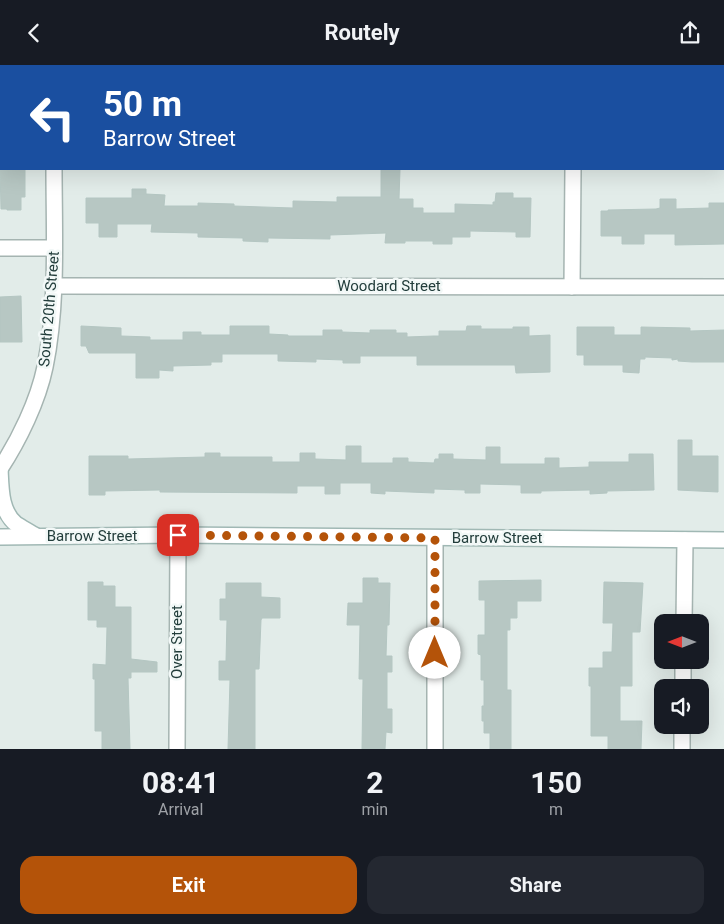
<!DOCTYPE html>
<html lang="en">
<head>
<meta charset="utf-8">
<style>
	:root { --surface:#171b24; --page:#242831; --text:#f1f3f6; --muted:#9ea1a6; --accent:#b45309 }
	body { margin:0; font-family:Roboto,sans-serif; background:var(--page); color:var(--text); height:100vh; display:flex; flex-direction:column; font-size:19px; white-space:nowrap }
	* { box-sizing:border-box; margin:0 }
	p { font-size:16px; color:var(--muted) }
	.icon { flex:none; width:28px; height:28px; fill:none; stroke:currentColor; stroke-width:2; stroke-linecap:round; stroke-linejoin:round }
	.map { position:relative; height:684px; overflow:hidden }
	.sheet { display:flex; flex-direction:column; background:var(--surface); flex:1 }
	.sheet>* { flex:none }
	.top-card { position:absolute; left:0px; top:0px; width:725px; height:105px; box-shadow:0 5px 20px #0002; background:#1a4fa0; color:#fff; overflow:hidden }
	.needle { width:32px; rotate:270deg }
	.fabs { position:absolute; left:654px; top:549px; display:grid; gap:10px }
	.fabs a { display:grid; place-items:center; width:55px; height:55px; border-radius:10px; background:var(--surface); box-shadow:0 5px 20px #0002; font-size:25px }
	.pin { position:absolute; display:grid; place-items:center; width:42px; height:42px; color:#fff; margin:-21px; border-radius:10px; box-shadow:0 2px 8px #0006 }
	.me { position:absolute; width:55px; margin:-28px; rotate:0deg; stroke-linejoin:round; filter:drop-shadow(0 0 4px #0008) }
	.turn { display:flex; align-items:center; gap:18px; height:105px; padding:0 20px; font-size:22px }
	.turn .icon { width:65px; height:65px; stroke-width:2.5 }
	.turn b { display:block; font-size:35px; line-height:42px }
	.eta { display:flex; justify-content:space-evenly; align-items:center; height:85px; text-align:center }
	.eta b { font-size:30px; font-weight:700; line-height:35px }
	.action { display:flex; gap:10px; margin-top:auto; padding:10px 20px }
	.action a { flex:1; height:58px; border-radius:15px; background:var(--accent); color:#fff; font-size:20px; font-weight:700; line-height:58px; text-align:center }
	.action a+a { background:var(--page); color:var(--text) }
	header { display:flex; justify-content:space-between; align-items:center; height:65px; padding:0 20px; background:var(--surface); font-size:22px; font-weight:700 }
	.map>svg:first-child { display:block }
	.green { fill:#baddcb }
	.building { fill:#b7c7c3; stroke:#b4c6c2 }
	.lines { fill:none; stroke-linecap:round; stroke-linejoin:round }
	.minor-casing { stroke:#a5b4b1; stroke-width:18 }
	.tertiary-casing { stroke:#a5b4b1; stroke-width:18 }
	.secondary-casing { stroke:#a0b8b4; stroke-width:18 }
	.minor { stroke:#fff; stroke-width:15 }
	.tertiary { stroke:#fff; stroke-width:15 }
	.secondary { stroke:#fff; stroke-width:15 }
	.route { stroke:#b45309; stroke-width:9; stroke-dasharray:0 16.2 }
	.labels { text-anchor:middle; stroke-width:5; stroke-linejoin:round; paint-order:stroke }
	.street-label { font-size:15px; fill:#223d3b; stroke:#f2f8f7 }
</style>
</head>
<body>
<header><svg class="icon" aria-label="back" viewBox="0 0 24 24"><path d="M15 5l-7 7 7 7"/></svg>Routely<svg class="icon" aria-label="share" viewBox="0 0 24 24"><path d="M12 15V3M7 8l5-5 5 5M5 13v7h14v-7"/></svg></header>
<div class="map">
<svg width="724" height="684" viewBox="0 0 724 684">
	<rect width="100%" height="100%" fill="#e2ece9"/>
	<path class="green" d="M405 0H516L404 1Z"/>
	<g class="building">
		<path d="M0 104H25V132H21V145H7V144H1Z"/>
		<path d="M381 104H400L399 134H413V143H423V148H455V139L493 140V137H495L496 128H513V133H531L530 172H516V167L470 166V172H452V179H433V176H405V178H385L386 168 330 170V174L268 173V177L243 176V173L198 172V168L151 167 152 159H117V172H99V158H86V133H132V124H146V129L165 130 164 141H198V138L234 139V141L293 143V136L337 137V132H381Z"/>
		<path d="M660 134H676V144L709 143V138H724V179L675 180V169H644V179H622V171H601V146H608V145L656 144 660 143Z"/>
		<path d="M21 231 22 277H0V232Z"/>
		<path d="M81 261 121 263V271L150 272V275H183V267H201V270H230V261H269V269L288 270V271H323V265H342V267L370 268V265H396V268H407V272L434 271H439V266H466L467 261H481V264H513V262H529V271L550 270V307L516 308 515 300H417V291H360V298H343V295L316 294V297L278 296V289H222V297H211V300L173 301V306L159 305V313H136V288H89L86 281H81Z"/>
		<path d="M577 262H614V270H641V262L690 263V266L724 265V297H692L678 296V294L672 295V293L645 292V294H640L639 308 623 307V300H584V290H577Z"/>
		<path d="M678 375H692V391H718V427L678 425Z"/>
		<path d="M346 381H361V398H393V393H408V397L434 398 435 394H439V389H453V394L486 395V382H500V399H545V393H559V403L589 402V397H629V389H653L654 425 607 426V428L590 429V425L541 426V428H521V420L480 419V428H465V425L434 424V428L385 426V429L371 428V418H340V429H325V421H297V428L160 427V425L105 426V430H89V391H128V394L205 392V388H220V392H272V397H300V388H315V394L346 395Z"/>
		<path d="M363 513H378V518H390L389 560H387L386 591H392V607H387V644H392V668L386 667 385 684H362L363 614H359L360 560H347L348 538H363Z"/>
		<path d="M541 515V536H517V553H510V565H507V625H511V684H490V668H484V656H482V641H484V615H481V590L478 589V570H485V535H479V516Z"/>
		<path d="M88 517H103V521H115V542H131V594L157 597V607H131V613H128L130 684H102V666H95V614H93V599L106 600 107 562H97V555H88Z"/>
		<path d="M604 517 643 518 640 567H632V621H620V656H642L641 684H608V671H591V621H589V603H603V587H612L613 558H603Z"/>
		<path d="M226 518H261V532L280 533V553H262L261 555 259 604H255V684H228L230 615H219V596H226L227 555H220V534H226Z"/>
	</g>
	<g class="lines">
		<defs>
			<g id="minor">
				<path d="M574 1V0"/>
				<path d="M0 183H54"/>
				<path d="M54 221 724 222"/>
				<path d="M572 222 573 104"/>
				<path d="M684 558 685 475"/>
				<path d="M683 622V595"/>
				<path d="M177 684 178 470"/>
				<path d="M435 684V473"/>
				<path d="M682 684V660"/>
			</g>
			<g id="tertiary">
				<path d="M55 1V0"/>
				<path d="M0 404C19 375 38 336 45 302 58 239 54 168 54 104"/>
			</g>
			<g id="secondary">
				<path d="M0 403C1 422 0 446 16 459 22 463 30 467 36 471"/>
				<path d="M0 472 178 470 724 475"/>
			</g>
		</defs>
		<use href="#minor" class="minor-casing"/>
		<use href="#tertiary" class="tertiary-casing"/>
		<use href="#secondary" class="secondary-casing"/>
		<use href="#minor" class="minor"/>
		<use href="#tertiary" class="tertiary"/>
		<use href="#secondary" class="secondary"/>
	</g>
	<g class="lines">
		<path class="route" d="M178 470 435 473V588"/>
	</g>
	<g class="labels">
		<g class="street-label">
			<text x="389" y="226">Woodard Street</text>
			<text transform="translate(49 244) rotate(-85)" y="5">South 20th Street</text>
			<text x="92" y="476">Barrow Street</text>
			<text x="497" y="478">Barrow Street</text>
			<text transform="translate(177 577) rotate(-90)" y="5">Over Street</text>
		</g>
	</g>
</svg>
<div class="fabs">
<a><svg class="needle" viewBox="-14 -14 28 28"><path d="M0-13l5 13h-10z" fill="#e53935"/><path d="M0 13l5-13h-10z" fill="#9ea1a6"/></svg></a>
<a><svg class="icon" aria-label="sound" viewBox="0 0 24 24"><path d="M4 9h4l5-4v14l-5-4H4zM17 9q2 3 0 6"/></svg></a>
</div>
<div class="pin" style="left:178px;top:470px;background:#d93025"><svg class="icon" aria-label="arrive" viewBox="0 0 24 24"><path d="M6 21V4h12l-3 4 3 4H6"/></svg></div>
<svg class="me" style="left:435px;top:588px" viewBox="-20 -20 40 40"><circle r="19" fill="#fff"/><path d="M0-13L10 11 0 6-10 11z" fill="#b45309"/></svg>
<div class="top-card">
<div class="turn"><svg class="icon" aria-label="left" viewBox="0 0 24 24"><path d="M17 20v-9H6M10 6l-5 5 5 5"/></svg><div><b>50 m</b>Barrow Street</div></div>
</div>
</div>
<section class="sheet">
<div class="eta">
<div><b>08:41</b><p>Arrival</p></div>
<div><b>2</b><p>min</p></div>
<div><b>150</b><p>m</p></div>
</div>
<div class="action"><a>Exit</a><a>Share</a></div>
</section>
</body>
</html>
